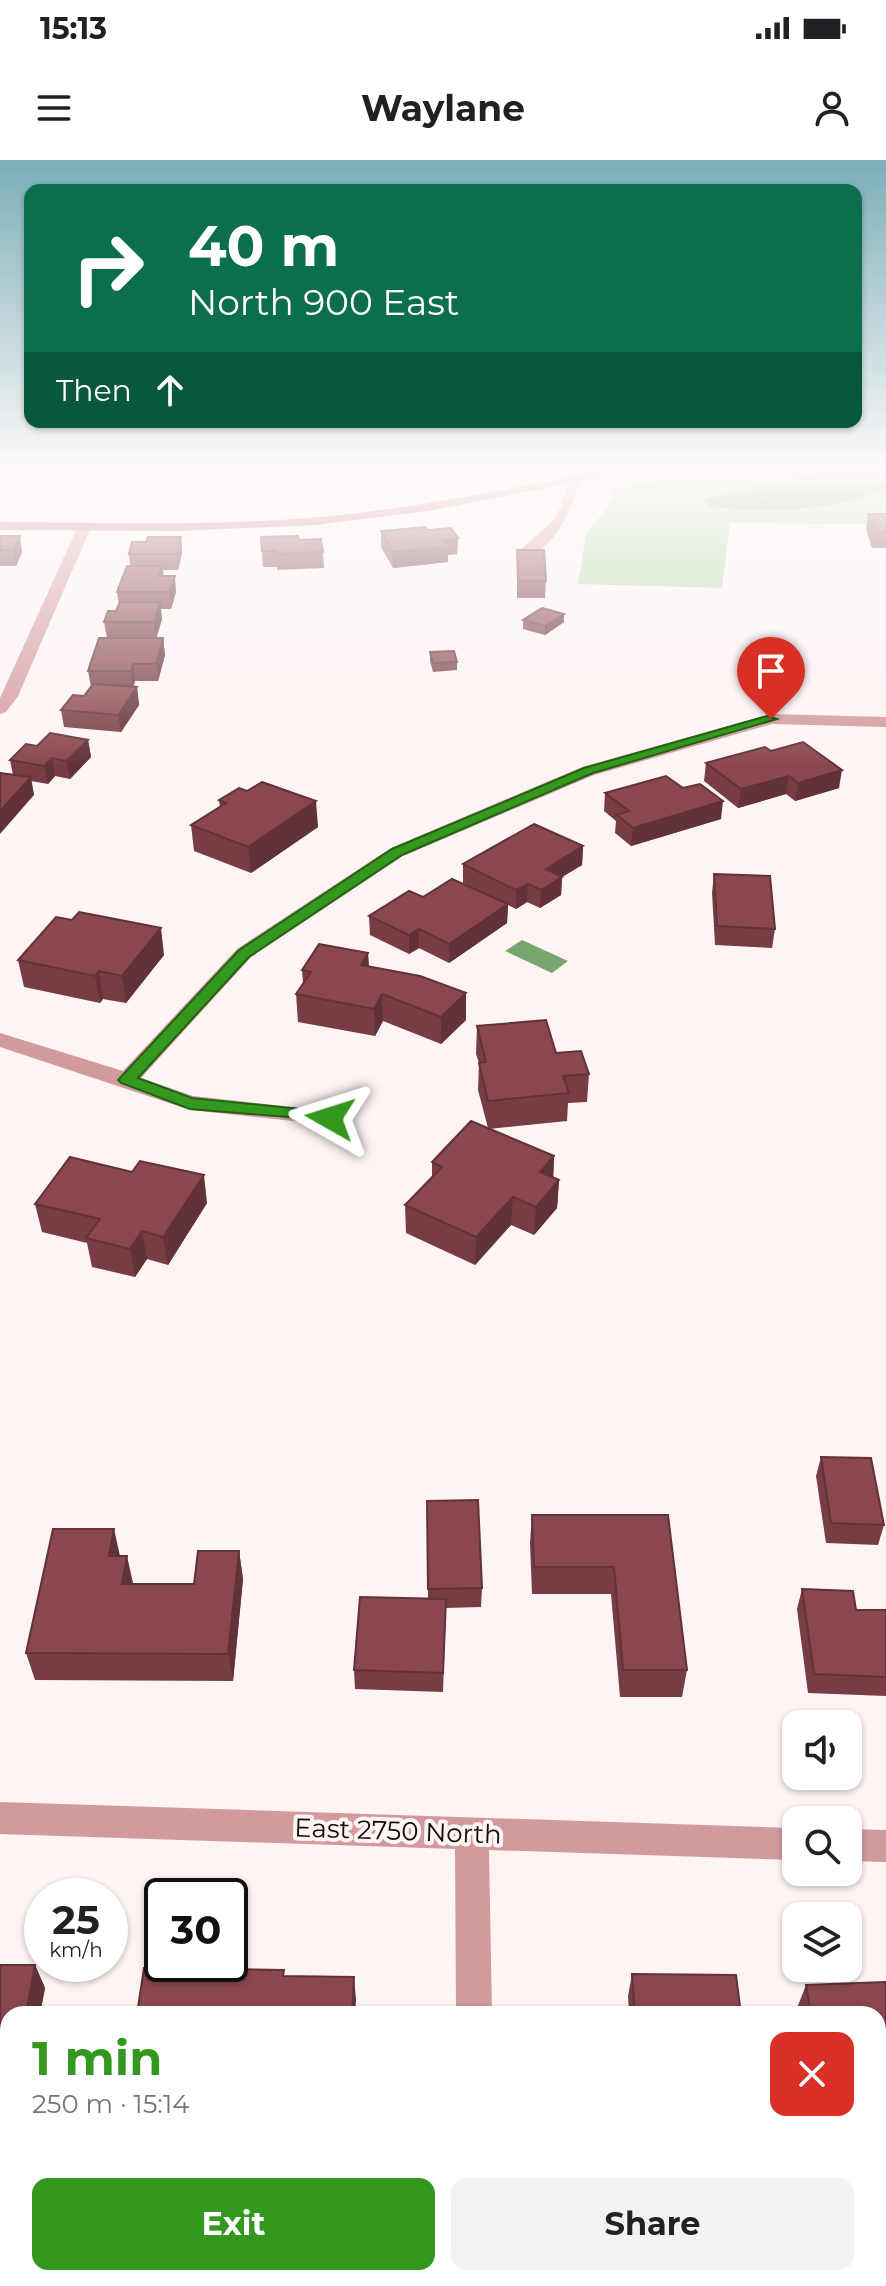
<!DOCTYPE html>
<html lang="en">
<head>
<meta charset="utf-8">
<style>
	:root { --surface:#fff; --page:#f2f2f2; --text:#202124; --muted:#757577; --accent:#34981e }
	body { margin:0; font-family:Montserrat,sans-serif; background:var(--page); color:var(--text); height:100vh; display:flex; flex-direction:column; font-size:30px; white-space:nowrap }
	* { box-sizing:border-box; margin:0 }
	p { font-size:26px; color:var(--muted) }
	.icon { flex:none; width:44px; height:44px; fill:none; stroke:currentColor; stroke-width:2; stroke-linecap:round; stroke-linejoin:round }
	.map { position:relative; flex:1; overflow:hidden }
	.side { position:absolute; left:0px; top:1846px; width:886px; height:280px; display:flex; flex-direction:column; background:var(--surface); border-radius:24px 24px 0 0; box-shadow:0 2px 6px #0004 }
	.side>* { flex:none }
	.top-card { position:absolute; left:24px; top:24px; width:838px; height:244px; border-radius:16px; box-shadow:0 2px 6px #0004; background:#0b6e4f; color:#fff; overflow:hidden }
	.fabs { position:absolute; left:782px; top:1550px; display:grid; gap:16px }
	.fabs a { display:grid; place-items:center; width:80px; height:80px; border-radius:16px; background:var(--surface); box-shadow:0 2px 6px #0004; font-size:40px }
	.speed { position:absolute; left:24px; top:1718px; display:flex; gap:16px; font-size:40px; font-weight:700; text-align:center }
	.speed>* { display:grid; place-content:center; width:104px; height:104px; border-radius:50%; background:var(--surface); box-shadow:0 2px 6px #0004; line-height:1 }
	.speed small { font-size:20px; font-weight:400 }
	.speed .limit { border:4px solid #111; border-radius:12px; background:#fff; color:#111 }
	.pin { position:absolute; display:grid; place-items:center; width:68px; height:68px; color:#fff; margin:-82px -34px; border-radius:50% 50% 50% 0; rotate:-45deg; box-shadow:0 0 8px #0007 }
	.pin .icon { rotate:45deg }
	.me { position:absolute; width:88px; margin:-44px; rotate:276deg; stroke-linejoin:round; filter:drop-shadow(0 0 6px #0008) }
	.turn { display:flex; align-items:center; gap:28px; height:168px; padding:0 32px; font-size:36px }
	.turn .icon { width:104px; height:104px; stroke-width:2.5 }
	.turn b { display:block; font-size:56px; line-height:68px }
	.then { display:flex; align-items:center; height:76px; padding:0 32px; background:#0003; gap:16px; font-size:30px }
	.round { display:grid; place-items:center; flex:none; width:84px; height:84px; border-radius:16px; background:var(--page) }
	.summary { display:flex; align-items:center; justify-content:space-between; height:136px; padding:0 32px }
	h1 { font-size:48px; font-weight:700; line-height:60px; color:var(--accent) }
	.cta { display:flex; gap:16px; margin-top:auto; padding:16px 32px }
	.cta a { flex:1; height:92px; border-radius:16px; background:var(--accent); color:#fff; font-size:32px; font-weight:700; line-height:92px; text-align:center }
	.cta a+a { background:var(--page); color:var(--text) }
	.status { display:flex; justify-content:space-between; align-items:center; height:56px; padding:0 40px; background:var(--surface); direction:ltr }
	.status svg { height:22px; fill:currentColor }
	header { display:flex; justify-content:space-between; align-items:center; height:104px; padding:0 32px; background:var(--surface); font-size:36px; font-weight:700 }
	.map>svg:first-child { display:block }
	.green { fill:#b0daa8 }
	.water { fill:#78a66f }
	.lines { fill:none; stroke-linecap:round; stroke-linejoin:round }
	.service { fill:#d39a9e; fill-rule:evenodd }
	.minor { fill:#d39a9e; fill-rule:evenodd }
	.secondary { fill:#bd6b74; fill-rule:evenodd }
	.wall { fill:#783d44 }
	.shaded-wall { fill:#613237 }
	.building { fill:#8b474f; stroke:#613237; stroke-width:2 }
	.route { fill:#34981e; stroke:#226314; stroke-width:2 }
	.labels { text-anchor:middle; stroke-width:8; stroke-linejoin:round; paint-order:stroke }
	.near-street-label { font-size:26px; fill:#110c0c; stroke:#fef4f4 }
</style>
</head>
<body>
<div class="status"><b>15:13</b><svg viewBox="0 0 49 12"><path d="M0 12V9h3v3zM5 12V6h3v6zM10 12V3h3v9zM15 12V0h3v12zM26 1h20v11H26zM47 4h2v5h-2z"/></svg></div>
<header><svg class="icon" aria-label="menu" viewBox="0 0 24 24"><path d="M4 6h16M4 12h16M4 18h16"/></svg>Waylane<svg class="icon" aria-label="person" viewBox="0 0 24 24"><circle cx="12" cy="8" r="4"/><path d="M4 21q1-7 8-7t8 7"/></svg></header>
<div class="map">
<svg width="886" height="2126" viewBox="0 0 886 2126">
	<rect width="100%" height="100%" fill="#fef4f4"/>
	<path class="green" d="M718 310H886V364L730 363 722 428 578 424 586 374 614 339 613 329Z"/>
	<g class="water">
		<path d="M833 310H886V329C831 352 768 352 709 347L706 339Z"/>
		<path d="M522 780 568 801 552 813 505 791Z"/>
	</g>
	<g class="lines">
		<path class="service" d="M569 319 579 321C575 346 549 400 519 397V391L553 361 562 345Z"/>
		<g class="minor">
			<path d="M79 364 91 367 18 536 6 552 0 554V538Z"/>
			<path d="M771 554 886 557V567L772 564 594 615 403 696 251 797 141 918 193 936 330 951 338 953 341 958 338 963 330 965 190 950 0 887V873L123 911 237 789 391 688 582 607Z"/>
			<path d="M0 1642 796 1668V1700L489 1690 492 1854H456L455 1689 0 1674Z"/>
			<path d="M848 1669 886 1670V1702L848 1701Z"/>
			<rect x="458" y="2118" width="40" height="8"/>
		</g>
		<path class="secondary" d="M607 310H637L428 351 315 365 180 371 0 370V362C120 363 241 367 360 353 443 343 525 325 607 310Z"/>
	</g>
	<g class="wall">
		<path d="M868 354H886V388H872L866 369Z"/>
		<path d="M428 370 458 378 457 394 448 395V402L393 408 381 387V371Z"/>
		<path d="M0 376 22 392 16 406H0Z"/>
		<path d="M181 377 182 393 178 410H163L164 416 176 432 171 449H161L162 459 156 478H163L165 495 158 521H135L133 527H137L139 545 121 572 64 567 61 550 84 536 91 527 88 511 107 478 104 462 116 451 119 445 117 432 130 406 129 394 146 382Z"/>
		<path d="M261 377 299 380 323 392 324 408 277 410V407H263Z"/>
		<path d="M517 390 546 421 545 438H517Z"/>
		<path d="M564 454V462L545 475 523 469V460Z"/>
		<path d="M430 492 457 502V510L433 512 430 501Z"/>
		<path d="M88 580 91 597 70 619 55 616 48 624 31 621 34 635 13 615 10 600 37 586Z"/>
		<path d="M771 591 839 628 795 641 786 634 738 648 704 621 706 603Z"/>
		<path d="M683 628 721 659 631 686 615 673 616 661 604 651 605 633Z"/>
		<path d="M219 640 318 667 251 713 194 691 191 665 220 647Z"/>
		<path d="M583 686 582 705 562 717 561 735 540 748 527 742 516 749 508 745 507 763 449 803 419 788 409 794 370 775 369 756 423 737 481 732 463 723V704Z"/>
		<path d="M714 714 775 769 772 788 715 785 712 733Z"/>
		<path d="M368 793 369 806 466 860 441 884 383 861 375 876 298 862 296 834 303 823 302 810Z"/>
		<path d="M164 795 126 843 103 839 100 843 24 827 18 800Z"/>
		<path d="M477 866 556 893 589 914 587 942 568 943 567 961 489 969 554 996 553 1018 559 1020 557 1048 534 1075 511 1065 475 1105 406 1073 405 1045 432 1018V1002L488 968 478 930 479 903 476 894Z"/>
		<path d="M207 1043 168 1105 147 1099 135 1117 92 1107 87 1083 42 1072 35 1044Z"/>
		<path d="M821 1297 884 1365 878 1385 826 1383 816 1316Z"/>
		<path d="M427 1341 482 1428 481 1447 446 1448 443 1532 355 1529 354 1510 428 1439Z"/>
		<path d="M532 1355H668L687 1510 682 1537H620L611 1434H532L530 1383Z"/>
		<path d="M239 1391 243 1419 233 1521 35 1520 26 1493 120 1396 133 1424H194Z"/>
		<path d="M802 1429 856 1450H886V1536L808 1533 797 1449Z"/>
		<path d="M0 1805H35L45 1828 40 1854H8V1915H0Z"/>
		<path d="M632 1814 741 1854H629L628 1836Z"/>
		<path d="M886 1822V2009H878V1854H798L797 1848 806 1825Z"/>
	</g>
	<g class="shaded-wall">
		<path d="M20 376 22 392 16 406 13 390Z"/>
		<path d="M181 377 182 393 178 410 177 394Z"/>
		<path d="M458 378 457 394 448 395V402L393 408V392L443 380Z"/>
		<path d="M175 416 176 432 171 449 169 432Z"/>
		<path d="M160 442 162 459 156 479 154 462Z"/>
		<path d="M564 454V462L545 475V466Z"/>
		<path d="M163 478 165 495 158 521 156 504Z"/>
		<path d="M133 504 135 521 133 528 131 511Z"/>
		<path d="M137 527 139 545 121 572 118 555Z"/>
		<path d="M88 580 91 597 70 619 66 601Z"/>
		<path d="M52 598 55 616 48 624 44 606Z"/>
		<path d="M842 610 839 628 795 641 798 623Z"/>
		<path d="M789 616 786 634 738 648 741 629Z"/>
		<path d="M31 617 34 635 0 674V651Z"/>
		<path d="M316 641 318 667 251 713 248 687Z"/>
		<path d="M723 641 721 659 631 686 633 668Z"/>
		<path d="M583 686 582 705 562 717 561 735 540 748 541 730 546 709Z"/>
		<path d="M528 724 527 742 516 749V730Z"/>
		<path d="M508 744 507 763 449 803V784Z"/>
		<path d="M161 768 164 795 126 843 122 816Z"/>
		<path d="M419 769V788L409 794V775Z"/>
		<path d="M368 793 369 820 361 805Z"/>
		<path d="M99 811 103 839 100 843 95 816Z"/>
		<path d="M466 833V860L441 884V857Z"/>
		<path d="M382 834 383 861 375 876 374 849Z"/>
		<path d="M554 996 553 1024 540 1012Z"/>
		<path d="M204 1015 207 1043 168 1105 163 1077Z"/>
		<path d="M559 1020 557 1048 534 1075 536 1047Z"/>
		<path d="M513 1037 511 1065 475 1105 476 1077Z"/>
		<path d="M142 1071 147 1099 135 1117 130 1089Z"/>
		<path d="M114 1369 120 1396H109Z"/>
		<path d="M239 1391 243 1419 233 1521 228 1494Z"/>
		<path d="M127 1396 133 1423 129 1451 122 1424Z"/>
		<path d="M35 1805 45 1828 40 1854H26Z"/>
		<path d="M354 1817 356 1840 355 1854H352Z"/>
		<path d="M289 2118H294V2126H288Z"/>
	</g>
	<g class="building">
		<path d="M868 354H886V372H875Z"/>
		<path d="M425 367 428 370 451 368 458 378 443 380 448 386 393 392 381 371Z"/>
		<path d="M0 376H20L13 390H0Z"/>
		<path d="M298 376 299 380 321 379 323 392 276 394V391H262L261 377Z"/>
		<path d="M148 377H181L177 394H129L132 382H146Z"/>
		<path d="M517 390H544L546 421H518Z"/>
		<path d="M127 406H162L159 416H175L169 432H117Z"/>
		<path d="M120 442H160L154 462H104L108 451H116Z"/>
		<path d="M542 448 564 454 545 466 523 460Z"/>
		<path d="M99 478H163L156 504H133L131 511H88Z"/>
		<path d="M454 491 457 502 433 503 430 492Z"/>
		<path d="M93 524 137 527 118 555 61 550 73 535 84 536Z"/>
		<path d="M50 573 88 580 66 601 52 598 44 606 10 600 26 584 37 586Z"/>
		<path d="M803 582 842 610 798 623 789 616 741 629 706 603 765 587 771 591Z"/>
		<path d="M0 613 31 617 0 651Z"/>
		<path d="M666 616 683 628 700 624 723 641 633 668 617 655 629 651 605 633Z"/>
		<path d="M262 622 316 641 248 687 191 665 226 643 219 640 239 628 247 631Z"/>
		<path d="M534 664 583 686 546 709 562 717 541 730 528 724 516 730 463 704Z"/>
		<path d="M714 714 770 716 775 769 717 766Z"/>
		<path d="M452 719 508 744 449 784 419 769 409 775 369 756 409 731 423 737Z"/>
		<path d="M79 752 161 768 122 816 99 811 95 816 18 800 56 757 72 760Z"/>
		<path d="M319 784 368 793 361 805 420 816 466 833 441 857 382 834 374 849 296 834 311 812 302 810Z"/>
		<path d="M546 860 556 893 581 891 589 914 563 916 569 933 488 941 479 903 486 902 477 866Z"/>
		<path d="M471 961 554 996 540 1012 559 1020 536 1047 513 1037 476 1077 405 1045 442 1007 432 1002Z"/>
		<path d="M70 997 132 1012 140 1001 204 1015 163 1077 142 1071 130 1089 86 1078 100 1059 35 1044Z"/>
		<path d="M821 1297 871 1298 884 1365 831 1363Z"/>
		<path d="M478 1340 482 1428 428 1429 427 1341Z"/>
		<path d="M532 1355H668L687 1510H623L614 1407H534Z"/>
		<path d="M53 1369H114L109 1396H127L122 1424H194L198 1391H239L228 1494 26 1493Z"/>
		<path d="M802 1429 853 1431 856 1450H886V1517L814 1514Z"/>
		<path d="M360 1437 446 1439 443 1513 354 1510Z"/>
		<path d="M0 1805H35L26 1854H8V1894H0Z"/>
		<path d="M144 1808 284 1810 283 1816 354 1817 352 1854H137Z"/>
		<path d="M632 1814 736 1815 741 1854H635Z"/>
		<path d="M886 1822V1990H878V1854H811L806 1825Z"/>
		<path d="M150 2118H289L288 2126H149Z"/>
	</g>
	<linearGradient id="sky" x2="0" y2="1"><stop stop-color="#7baeb8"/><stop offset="0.51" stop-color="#fffafa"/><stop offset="1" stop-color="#fffafa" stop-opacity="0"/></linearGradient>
	<rect width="886" height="608" fill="url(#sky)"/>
	<path class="route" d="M767 556 777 559 593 613 402 695 249 797 138 918 192 938 330 952 338 958 336 961 190 949 121 923 118 920 239 790 392 689 584 608Z"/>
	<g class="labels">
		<g class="near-street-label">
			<text transform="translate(398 1671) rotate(2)" y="9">East 2750 North</text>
		</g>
	</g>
</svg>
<div class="fabs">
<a><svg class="icon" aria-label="sound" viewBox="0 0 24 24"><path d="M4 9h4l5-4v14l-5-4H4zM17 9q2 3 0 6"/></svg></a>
<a><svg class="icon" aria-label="search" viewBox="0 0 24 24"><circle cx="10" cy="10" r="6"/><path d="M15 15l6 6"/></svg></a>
<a><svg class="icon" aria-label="layers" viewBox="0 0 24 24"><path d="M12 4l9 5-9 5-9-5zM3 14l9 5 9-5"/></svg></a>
</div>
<div class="speed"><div>25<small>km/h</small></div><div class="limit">30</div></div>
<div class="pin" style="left:771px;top:559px;background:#d93025"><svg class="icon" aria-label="arrive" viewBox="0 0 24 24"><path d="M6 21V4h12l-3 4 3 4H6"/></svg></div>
<svg class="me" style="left:330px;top:958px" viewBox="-20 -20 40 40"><path d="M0-17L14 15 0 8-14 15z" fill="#34981e" stroke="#fff" stroke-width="4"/></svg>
<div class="top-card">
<div class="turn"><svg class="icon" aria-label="right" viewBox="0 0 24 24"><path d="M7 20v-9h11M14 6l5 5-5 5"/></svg><div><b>40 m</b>North 900 East</div></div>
<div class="then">Then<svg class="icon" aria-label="ahead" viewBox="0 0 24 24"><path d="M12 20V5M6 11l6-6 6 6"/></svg></div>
</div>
<section class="side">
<div class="summary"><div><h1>1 min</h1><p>250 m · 15:14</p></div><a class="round" style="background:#d93025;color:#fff"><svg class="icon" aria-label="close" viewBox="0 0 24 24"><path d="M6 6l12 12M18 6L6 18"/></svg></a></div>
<div class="cta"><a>Exit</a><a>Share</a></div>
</section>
</div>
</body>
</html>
